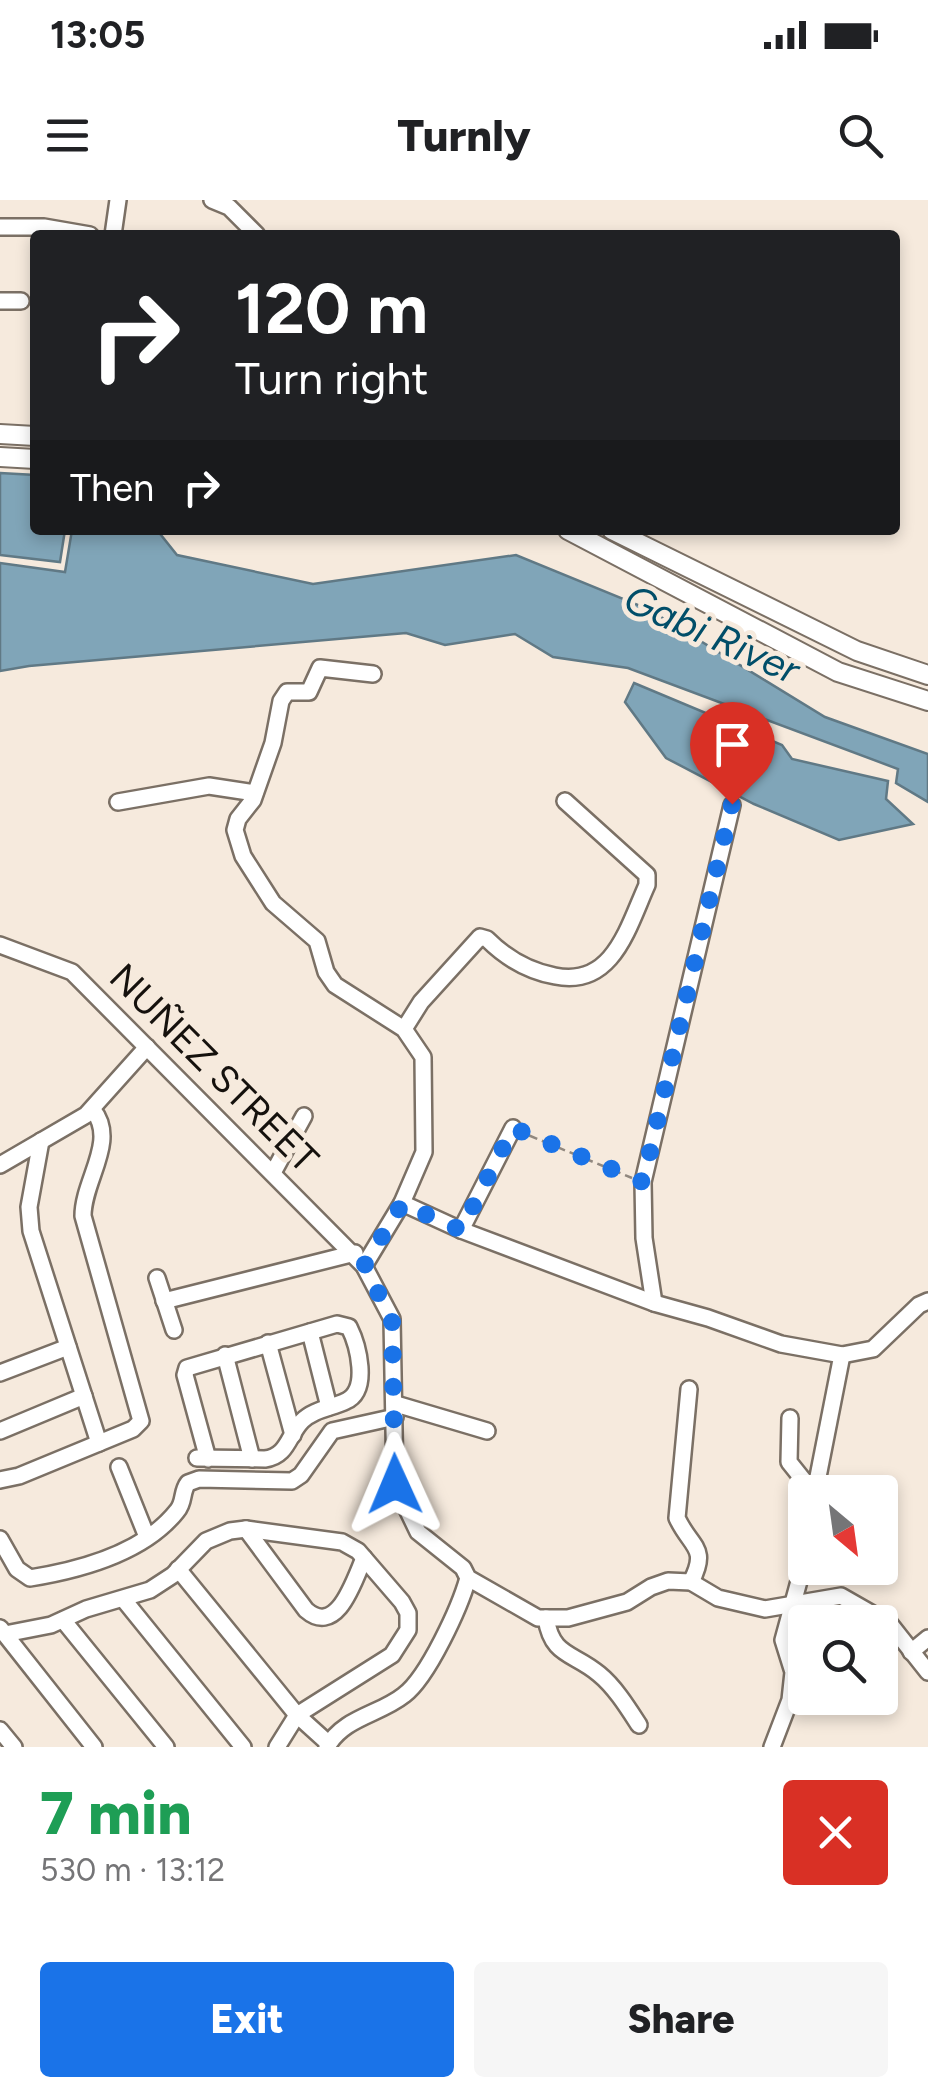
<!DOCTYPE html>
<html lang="en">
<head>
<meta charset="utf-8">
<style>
	:root { --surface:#fff; --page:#f6f6f6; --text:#202124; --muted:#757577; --accent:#1a73e8 }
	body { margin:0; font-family:Figtree,sans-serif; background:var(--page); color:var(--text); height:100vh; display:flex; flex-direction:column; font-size:38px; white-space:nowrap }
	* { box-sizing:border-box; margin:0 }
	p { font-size:32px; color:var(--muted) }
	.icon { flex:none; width:55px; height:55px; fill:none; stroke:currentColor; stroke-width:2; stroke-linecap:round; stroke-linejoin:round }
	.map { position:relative; height:1547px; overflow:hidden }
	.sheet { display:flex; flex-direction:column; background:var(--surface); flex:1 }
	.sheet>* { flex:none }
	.banner { position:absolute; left:30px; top:30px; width:870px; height:305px; border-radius:10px; box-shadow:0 5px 15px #0003; background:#202124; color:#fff; overflow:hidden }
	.needle { width:65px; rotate:151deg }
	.fabs { position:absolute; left:788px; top:1275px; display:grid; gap:20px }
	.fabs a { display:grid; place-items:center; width:110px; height:110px; border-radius:10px; background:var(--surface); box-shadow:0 5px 15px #0003; font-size:50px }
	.pin { position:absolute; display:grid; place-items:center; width:85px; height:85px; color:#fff; margin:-102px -42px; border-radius:50% 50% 50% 0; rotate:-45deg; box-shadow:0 0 10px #0007 }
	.pin .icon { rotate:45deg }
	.me { position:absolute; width:110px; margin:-55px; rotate:359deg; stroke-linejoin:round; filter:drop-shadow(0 0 8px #0008) }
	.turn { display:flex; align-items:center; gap:35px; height:210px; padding:0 40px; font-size:45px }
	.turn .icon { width:130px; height:130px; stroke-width:2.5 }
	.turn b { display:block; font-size:70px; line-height:85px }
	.then { display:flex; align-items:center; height:95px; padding:0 40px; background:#0003; gap:20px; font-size:38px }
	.round { display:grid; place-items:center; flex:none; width:105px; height:105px; border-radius:10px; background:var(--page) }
	.headline { display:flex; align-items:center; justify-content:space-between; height:170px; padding:0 40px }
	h1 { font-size:60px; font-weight:800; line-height:75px; color:#1e9e55 }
	.action { display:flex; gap:20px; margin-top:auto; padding:20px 40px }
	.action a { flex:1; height:115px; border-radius:10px; background:var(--accent); color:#fff; font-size:40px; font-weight:800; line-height:115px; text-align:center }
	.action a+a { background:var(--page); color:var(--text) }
	.status { display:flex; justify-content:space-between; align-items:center; height:70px; padding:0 50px; background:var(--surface); direction:ltr }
	.status svg { height:28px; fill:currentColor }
	header { display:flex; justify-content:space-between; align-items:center; height:130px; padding:0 40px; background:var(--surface); font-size:45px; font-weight:800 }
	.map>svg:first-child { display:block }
	.water { fill:#80a5b8; stroke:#607985; stroke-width:2.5 }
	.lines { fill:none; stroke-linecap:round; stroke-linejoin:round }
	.minor-casing { stroke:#7b7065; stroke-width:20 }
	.major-casing { stroke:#7b7065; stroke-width:22 }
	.path { stroke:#91887f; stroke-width:2.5; stroke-dasharray:10 5; stroke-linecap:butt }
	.minor { stroke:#fff; stroke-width:15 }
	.major { stroke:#fff; stroke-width:18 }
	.route { stroke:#1a73e8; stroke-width:18; stroke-dasharray:0 32.4 }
	.labels { text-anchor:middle; stroke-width:10; stroke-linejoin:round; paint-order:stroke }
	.street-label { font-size:38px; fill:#15110d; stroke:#f6eadd }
	.water-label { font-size:40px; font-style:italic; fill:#014e69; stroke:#f6eadd }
</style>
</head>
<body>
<div class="status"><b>13:05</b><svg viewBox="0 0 49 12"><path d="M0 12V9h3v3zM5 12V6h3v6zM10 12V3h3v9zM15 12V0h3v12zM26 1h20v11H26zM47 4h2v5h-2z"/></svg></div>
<header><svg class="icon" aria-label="menu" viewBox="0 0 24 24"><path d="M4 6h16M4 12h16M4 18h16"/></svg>Turnly<svg class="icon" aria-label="search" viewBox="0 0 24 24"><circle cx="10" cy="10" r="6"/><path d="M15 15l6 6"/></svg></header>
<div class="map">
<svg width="928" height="1547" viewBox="0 0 928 1547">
	<rect width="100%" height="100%" fill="#f6eadd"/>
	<g class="water">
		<path d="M0 273 35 275V330H65L60 362 0 355Z"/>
		<path d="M72 330H157L177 355 313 384 516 355 648 409 825 517 928 554V602L896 583 898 569 628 468 553 457 515 434 445 445 406 433 29 466 0 471V363L65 372Z"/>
		<path d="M634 483 782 545 792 559 888 581 886 599 913 624 839 640 754 604 666 558 625 502Z"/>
	</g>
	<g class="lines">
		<defs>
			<g id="minor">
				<path d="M212 0 229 7 257 35"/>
				<path d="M0 27H44L90 35"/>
				<path d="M113 35 118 0"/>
				<path d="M0 101H21"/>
				<path d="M118 602 209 586 255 593"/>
				<path d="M0 745 72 772 364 1066 392 1119 395 1284 418 1332 463 1368 468 1378 538 1418H568L627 1402 651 1387 668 1381 691 1382 718 1398 765 1409 841 1396 890 1424 928 1472"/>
				<path d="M404 829 421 802 480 737 487 739C507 759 528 771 555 776 613 788 628 727 647 685V675L565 601"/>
				<path d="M41 941 29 1007 31 1031 99 1243"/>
				<path d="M0 965 86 915 147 847"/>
				<path d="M274 971 304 916"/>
				<path d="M402 1003 461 1030 654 1103 708 1118 781 1144 842 1155 873 1149 919 1105 928 1101"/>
				<path d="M461 1030 513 928"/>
				<path d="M364 1066 402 1003 424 952 423 857 404 829 335 785 326 772 317 741 273 703 243 656 235 630 238 619 253 600 273 543 281 501 287 492H309L320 468 373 474"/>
				<path d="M157 1078 174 1130"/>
				<path d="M164 1101 355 1053"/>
				<path d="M654 1103 644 1038 643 982 732 605"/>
				<path d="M310 1132 329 1207"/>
				<path d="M268 1143 293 1235"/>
				<path d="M225 1155 252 1259"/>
				<path d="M0 1173 68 1147"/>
				<path d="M689 1189 677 1318C691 1348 709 1347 691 1382"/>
				<path d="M396 1204 487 1231"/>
				<path d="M790 1218 789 1262 813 1292"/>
				<path d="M0 1231 84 1196"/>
				<path d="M197 1258 265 1259C288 1256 288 1235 302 1221 314 1209 332 1208 346 1201 370 1190 358 1145 349 1127L337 1124 187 1168 185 1175 208 1259"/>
				<path d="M119 1267 147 1337"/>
				<path d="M0 1280 19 1276 133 1229 141 1221 83 1016C83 980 118 941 93 910"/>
				<path d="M815 1292 842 1155"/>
				<path d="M246 1329 306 1410C337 1437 354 1381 364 1358"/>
				<path d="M0 1339 17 1369 30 1378C80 1370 144 1353 177 1311 185 1302 181 1292 188 1283L199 1279 292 1281 301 1275 332 1231 395 1217"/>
				<path d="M178 1369 297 1515 328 1543"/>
				<path d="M124 1400 243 1547"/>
				<path d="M546 1418C552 1457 573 1452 599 1474 615 1487 628 1508 639 1525"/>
				<path d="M63 1420 166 1547"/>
				<path d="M0 1428 94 1547"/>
				<path d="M5 1434 51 1425 86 1409 150 1390 173 1375 206 1341 230 1331 246 1329 342 1342 358 1351 402 1402 408 1413V1430L392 1455 297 1515 277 1547"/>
				<path d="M911 1452 928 1438"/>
				<path d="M0 1530 14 1547"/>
				<path d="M327 1547C344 1517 379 1515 404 1495 428 1477 460 1407 468 1378"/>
				<path d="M772 1547 790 1500 793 1472 783 1440 805 1359"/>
			</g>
			<g id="major">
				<path d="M0 234 35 236"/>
				<path d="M0 257 35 259"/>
				<path d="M568 330 838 472 928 501"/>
				<path d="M612 330 857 451 928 475"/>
			</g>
		</defs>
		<use href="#minor" class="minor-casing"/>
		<use href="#major" class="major-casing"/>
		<path class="path" d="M528 935 632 978"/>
		<use href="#minor" class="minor"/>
		<use href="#major" class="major"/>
	</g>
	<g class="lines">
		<path class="route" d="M395 1284 392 1119 364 1066 402 1004 461 1030 513 928 643 982 732 604"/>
	</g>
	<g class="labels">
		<g class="street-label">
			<text transform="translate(214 868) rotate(45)" y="13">NUÑEZ STREET</text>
		</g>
		<g class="water-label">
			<text transform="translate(712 434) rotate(24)" y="14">Gabi River</text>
		</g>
	</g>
</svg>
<div class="fabs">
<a><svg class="needle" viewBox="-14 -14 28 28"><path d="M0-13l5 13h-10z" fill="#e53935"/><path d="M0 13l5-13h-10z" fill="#757577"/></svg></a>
<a><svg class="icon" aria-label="search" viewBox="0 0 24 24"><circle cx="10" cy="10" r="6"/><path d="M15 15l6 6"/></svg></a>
</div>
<div class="pin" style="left:732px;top:604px;background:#d93025"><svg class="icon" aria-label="arrive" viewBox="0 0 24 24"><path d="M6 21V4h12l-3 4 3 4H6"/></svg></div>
<svg class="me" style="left:395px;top:1284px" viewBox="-20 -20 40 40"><path d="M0-17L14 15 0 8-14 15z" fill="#1a73e8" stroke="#fff" stroke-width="4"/></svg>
<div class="banner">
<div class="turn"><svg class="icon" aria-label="right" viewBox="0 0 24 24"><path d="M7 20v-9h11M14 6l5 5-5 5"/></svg><div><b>120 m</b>Turn right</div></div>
<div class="then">Then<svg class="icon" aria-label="right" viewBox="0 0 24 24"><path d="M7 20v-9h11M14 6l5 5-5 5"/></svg></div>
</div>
</div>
<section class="sheet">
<div class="headline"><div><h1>7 min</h1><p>530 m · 13:12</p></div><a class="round" style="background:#d93025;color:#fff"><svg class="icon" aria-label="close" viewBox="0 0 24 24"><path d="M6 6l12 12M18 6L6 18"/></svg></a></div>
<div class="action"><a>Exit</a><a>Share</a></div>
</section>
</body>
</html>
